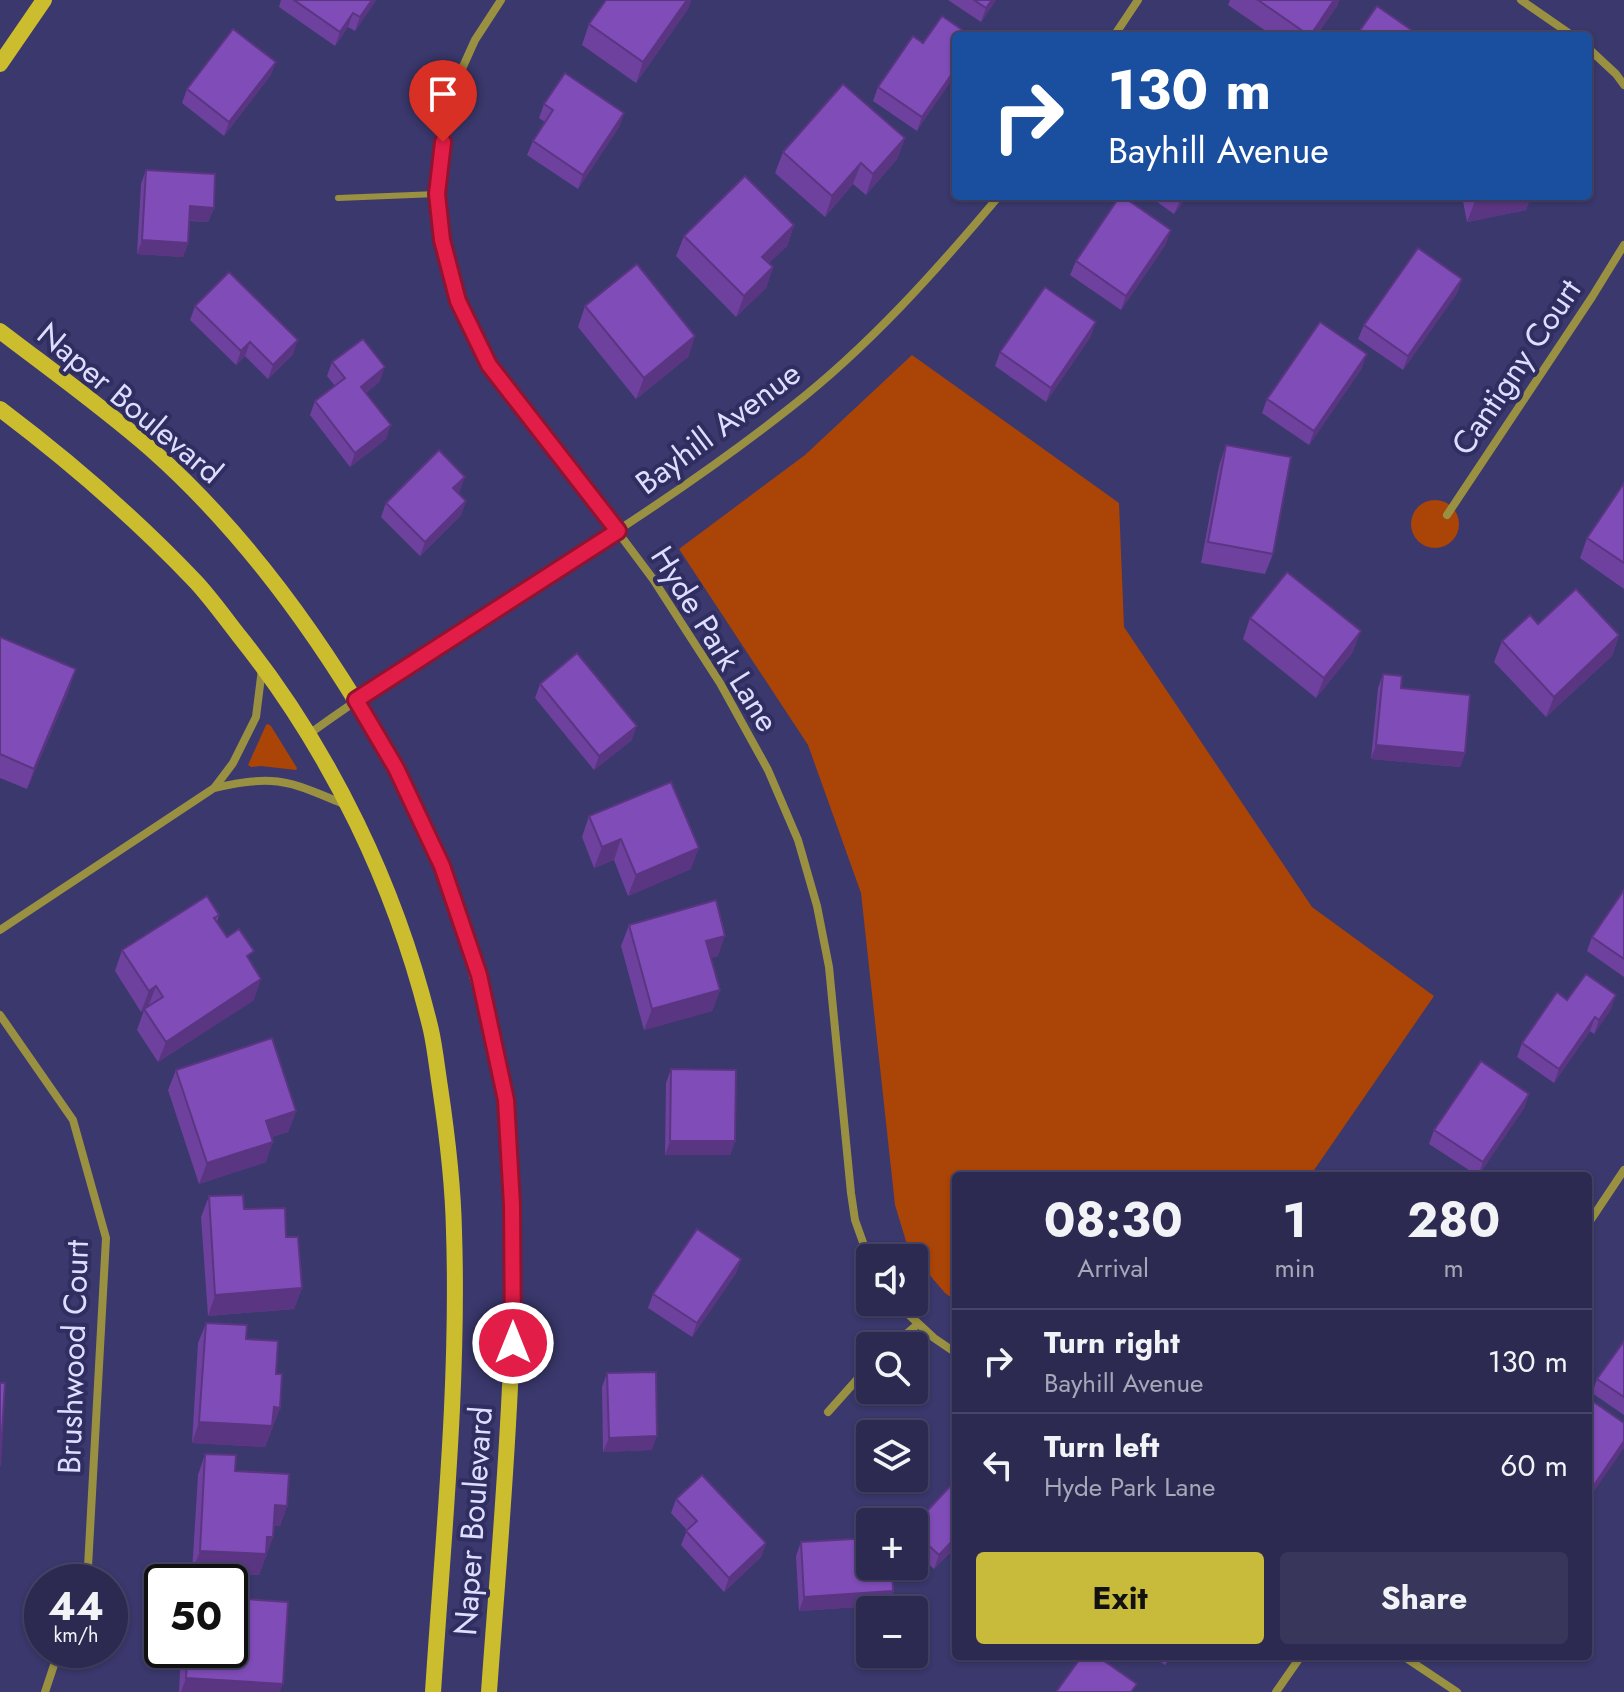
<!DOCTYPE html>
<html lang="en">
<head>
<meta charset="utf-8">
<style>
	:root { --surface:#2c2a51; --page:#38365b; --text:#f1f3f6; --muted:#a6a7b7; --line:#484668; --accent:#c8bb3b }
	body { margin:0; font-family:Jost,sans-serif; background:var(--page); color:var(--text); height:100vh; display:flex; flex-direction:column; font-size:30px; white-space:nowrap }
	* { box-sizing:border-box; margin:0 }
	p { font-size:26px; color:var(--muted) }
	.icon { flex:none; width:44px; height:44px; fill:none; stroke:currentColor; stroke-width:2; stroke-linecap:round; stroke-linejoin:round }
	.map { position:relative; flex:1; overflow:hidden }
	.panel { position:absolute; left:952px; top:1172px; width:640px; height:488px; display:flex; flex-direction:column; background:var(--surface); border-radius:8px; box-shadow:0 2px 6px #0004,0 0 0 2px var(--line) }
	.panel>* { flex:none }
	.guide { position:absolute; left:952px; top:32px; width:640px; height:168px; border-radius:8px; box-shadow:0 2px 6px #0004,0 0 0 2px var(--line); background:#1a4fa0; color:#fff; overflow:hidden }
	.tools { position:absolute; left:856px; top:1244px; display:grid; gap:16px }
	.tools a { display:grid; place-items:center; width:72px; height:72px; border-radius:8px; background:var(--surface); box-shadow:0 2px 6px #0004,0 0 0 2px var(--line); font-size:40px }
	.speed { position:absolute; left:24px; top:1564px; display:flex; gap:16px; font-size:40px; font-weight:700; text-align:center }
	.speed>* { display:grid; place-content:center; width:104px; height:104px; border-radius:50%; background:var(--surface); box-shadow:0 2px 6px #0004,0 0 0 2px var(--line); line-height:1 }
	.speed small { font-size:20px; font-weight:400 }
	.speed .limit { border:4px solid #111; border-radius:12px; background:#fff; color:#111 }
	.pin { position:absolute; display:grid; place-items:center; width:68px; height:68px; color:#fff; margin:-82px -34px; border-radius:50% 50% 50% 0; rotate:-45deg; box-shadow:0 0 8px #0007 }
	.pin .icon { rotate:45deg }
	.me { position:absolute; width:88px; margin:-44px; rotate:0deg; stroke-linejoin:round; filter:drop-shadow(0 0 6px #0008) }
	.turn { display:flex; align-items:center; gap:28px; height:168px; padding:0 24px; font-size:36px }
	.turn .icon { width:104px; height:104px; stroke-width:2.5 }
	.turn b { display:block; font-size:56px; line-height:68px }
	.eta { display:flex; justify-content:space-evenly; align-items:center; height:136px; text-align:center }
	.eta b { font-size:48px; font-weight:700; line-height:56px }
	.button { display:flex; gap:16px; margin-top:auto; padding:16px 24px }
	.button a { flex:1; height:92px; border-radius:8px; background:var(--accent); color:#111; font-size:32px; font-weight:700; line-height:92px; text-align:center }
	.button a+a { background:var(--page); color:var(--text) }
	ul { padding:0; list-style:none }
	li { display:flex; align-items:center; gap:24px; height:104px; padding:0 24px; border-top:2px solid var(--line) }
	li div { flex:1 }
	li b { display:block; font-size:30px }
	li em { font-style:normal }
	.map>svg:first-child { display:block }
	.green { fill:#ab4407 }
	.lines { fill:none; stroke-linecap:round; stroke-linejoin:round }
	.lane { stroke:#999141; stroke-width:6 }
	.street { stroke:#999141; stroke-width:8 }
	.secondary { stroke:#ccbd2e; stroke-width:16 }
	.wall { fill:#6e419e }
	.shaded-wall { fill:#5a3581 }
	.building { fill:#804cb8; stroke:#5a3581; stroke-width:2 }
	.route-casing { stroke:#92132f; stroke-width:20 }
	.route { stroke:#e11d48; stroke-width:14 }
	.labels { text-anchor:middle; stroke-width:8; stroke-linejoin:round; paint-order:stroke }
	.street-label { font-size:32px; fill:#dddeff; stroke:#302d60 }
</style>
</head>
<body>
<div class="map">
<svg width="1624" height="1692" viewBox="0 0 1624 1692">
	<rect width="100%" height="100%" fill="#3a386c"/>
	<g class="green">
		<path d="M912 355 1119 503 1124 627 1312 907 1434 996 1310 1176H956V1301L945 1293 909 1251 895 1205 861 893 808 745 679 549 805 455Z"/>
		<circle cx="1435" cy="524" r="24"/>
		<path d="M268 724 271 726 297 768 296 770 261 766 251 767 248 765 266 725Z"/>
	</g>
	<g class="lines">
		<path class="lane" d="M338 198 437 194"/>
		<g class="street">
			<path d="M501 0 475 40 461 71 443 142 437 194 442 240 458 301 489 365 564 460 653 579 720 683 768 770 798 840 817 906 829 967 851 1193 855 1220 870 1262"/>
			<path d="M1521 0 1573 36"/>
			<path d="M1114 36 1138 0"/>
			<path d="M1588 48 1616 74 1624 85"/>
			<path d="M1447 515 1592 297 1624 245"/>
			<path d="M309 734C467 620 638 528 791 407 869 346 935 272 999 196"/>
			<path d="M215 787 233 763 256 717 262 669"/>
			<path d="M0 930 214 788C233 784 252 780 271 781 296 782 321 795 344 804"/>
			<path d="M0 1015 73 1120 106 1238 88 1567 83 1582"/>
			<path d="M1588 1224 1624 1170"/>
			<path d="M895 1302 934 1338 956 1353"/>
			<path d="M892 1346 918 1324"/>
			<path d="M828 1412 870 1365"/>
			<path d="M1403 1656 1457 1692"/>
			<path d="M45 1692 59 1650"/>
			<path d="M1276 1692 1301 1656"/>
		</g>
		<g class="secondary">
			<path d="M0 64 44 0"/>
			<path d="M0 331C51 370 104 408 152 450 241 529 312 626 372 728 398 772 423 818 442 866 463 919 478 974 490 1029 496 1054 504 1080 506 1105 524 1300 503 1497 489 1692"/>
			<path d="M0 409C69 461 135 518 195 581 211 598 225 618 240 637 331 751 397 888 431 1030 435 1048 437 1068 440 1087 447 1134 453 1183 454 1231 459 1384 443 1539 433 1692"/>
		</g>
	</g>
	<g class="wall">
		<path d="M281 0H376L355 31 348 27 335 46 279 7Z"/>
		<path d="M606 0H691L688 9 636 83 582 45 589 24Z"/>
		<path d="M948 0H996L981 22Z"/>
		<path d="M1230 0H1339L1337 6 1316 36H1273L1228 5Z"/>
		<path d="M971 36 917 131 873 101 878 87 923 43Z"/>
		<path d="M276 62 270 76 224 136 182 103 187 89Z"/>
		<path d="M544 104 624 113 619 127 578 189 527 155 533 141 545 122 539 118Z"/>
		<path d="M905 138 897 159 866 195 853 184 825 217 775 173 783 152Z"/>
		<path d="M146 170 214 208 208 222 190 221 188 243 183 257 137 254 141 184Z"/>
		<path d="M1149 196H1187L1174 214Z"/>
		<path d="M1462 196H1531L1526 210 1467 222Z"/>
		<path d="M794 225 787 246 769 263 773 267 766 288 736 317 676 256 684 236Z"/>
		<path d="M1166 244 1121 310 1070 275 1076 261Z"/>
		<path d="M1462 279 1457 293 1403 370 1358 339 1364 325Z"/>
		<path d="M195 306 293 354 268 379 245 356 236 365 190 320Z"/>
		<path d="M585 306 695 336 688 357 636 399 578 327Z"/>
		<path d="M1091 336 1046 402 995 366 1000 352Z"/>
		<path d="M332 362 380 381 366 393 386 439 350 467 310 415 315 401 335 386 327 376Z"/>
		<path d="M1362 368 1309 445 1262 413 1267 399Z"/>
		<path d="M1226 445 1273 554 1265 574 1201 563 1219 466Z"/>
		<path d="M1624 483V589L1580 558 1587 538Z"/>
		<path d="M460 491 458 493 466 501 461 515 420 556 381 517 386 503Z"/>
		<path d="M1250 618 1353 652 1316 698 1243 639Z"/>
		<path d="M1538 624 1619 635 1612 656 1546 717 1494 662 1502 641Z"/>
		<path d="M0 637 69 690 27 789 0 778Z"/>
		<path d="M1383 674 1401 688 1465 753 1460 767 1371 759 1378 688Z"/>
		<path d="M540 684 632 740 594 770 535 698Z"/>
		<path d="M589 816 691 869 628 896 614 860 594 868 582 837Z"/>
		<path d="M1624 890V977L1587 951 1592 937Z"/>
		<path d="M219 915 217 922 227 937 254 1000 158 1062 137 1030 144 1010 141 1012 115 971 122 950Z"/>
		<path d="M629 925 718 956 711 958 720 990 712 1011 644 1030 621 946Z"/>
		<path d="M1567 1000 1611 1009 1594 1034 1590 1031 1554 1083 1517 1057 1522 1043Z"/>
		<path d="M671 1069 735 1141 730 1155H665L666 1083Z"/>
		<path d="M176 1070 296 1111 288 1132 272 1137 266 1162 199 1184 168 1090Z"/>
		<path d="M1529 1094 1524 1108 1478 1176 1429 1144 1434 1130Z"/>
		<path d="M209 1196 244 1209 286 1237 302 1288 294 1309 208 1316 201 1217Z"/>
		<path d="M741 1259 736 1273 692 1337 648 1308 653 1294Z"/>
		<path d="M206 1323 246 1339 276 1374 280 1408 265 1447 192 1443 198 1343Z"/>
		<path d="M1624 1341V1415L1592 1393 1597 1379Z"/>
		<path d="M607 1373 652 1450 603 1452 602 1387Z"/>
		<path d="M205 1454 235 1471 287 1506 280 1526H273V1537L259 1575 192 1572 198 1475Z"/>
		<path d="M956 1480V1546L934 1569 914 1551V1525Z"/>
		<path d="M676 1499 766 1543 761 1557 724 1592 681 1545 687 1530 671 1513Z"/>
		<path d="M801 1542 893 1591 888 1605 799 1611 796 1556Z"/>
		<path d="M181 1650H230L280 1692H179Z"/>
		<path d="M1151 1656H1172L1165 1665Z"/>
	</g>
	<g class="shaded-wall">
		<path d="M372 0H376L374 4 355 31 360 17Z"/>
		<path d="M687 0H691L688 9 636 83 643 62Z"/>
		<path d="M992 0H996L981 22 986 8Z"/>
		<path d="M1334 0H1339L1337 6 1316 36H1310Z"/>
		<path d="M353 13 348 27 335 46 340 32Z"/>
		<path d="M276 62 270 76 224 136 229 122Z"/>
		<path d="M956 68V74L917 131 922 117Z"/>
		<path d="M624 113 619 127 578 189 583 175Z"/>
		<path d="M905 138 897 159 866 195 873 174Z"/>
		<path d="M861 163 853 184 825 217 832 196Z"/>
		<path d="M1182 196H1187L1174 214 1180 200Z"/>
		<path d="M1501 196H1531L1526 210 1467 222 1475 201Z"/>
		<path d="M190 206 214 208 208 222 185 220Z"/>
		<path d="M794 225 787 246 755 277 762 257Z"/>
		<path d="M1171 230 1166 244 1121 310 1126 296Z"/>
		<path d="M142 240 188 243 183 257 137 254Z"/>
		<path d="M773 267 766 288 736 317 744 296Z"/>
		<path d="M1462 279 1457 293 1403 370 1408 356Z"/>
		<path d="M1096 322 1091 336 1046 402 1051 388Z"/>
		<path d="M695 336 688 357 636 399 644 378Z"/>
		<path d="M298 340 293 354 268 379 273 365Z"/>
		<path d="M250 342 245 356 236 365 241 351Z"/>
		<path d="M1367 354 1362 368 1309 445 1314 431Z"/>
		<path d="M385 367 380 381 356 401 361 387Z"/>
		<path d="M391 425 386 439 350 467 355 453Z"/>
		<path d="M465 477 460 491 448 502 453 488Z"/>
		<path d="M466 501 461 515 420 556 425 542Z"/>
		<path d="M1361 631 1353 652 1316 698 1324 678Z"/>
		<path d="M1619 635 1612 656 1546 717 1554 697Z"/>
		<path d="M76 669 69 690 27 789 34 769Z"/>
		<path d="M637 726 632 740 594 770 599 756Z"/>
		<path d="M1376 745 1465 753 1460 767 1371 759Z"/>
		<path d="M621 839 614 860 594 868 602 847Z"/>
		<path d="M699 848 691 869 628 896 636 875Z"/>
		<path d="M725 936 718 956 699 962 706 941Z"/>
		<path d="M261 979 254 1000 158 1062 166 1042Z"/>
		<path d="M156 986 148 1007 141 1012 149 991Z"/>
		<path d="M720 990 712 1011 644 1030 652 1009Z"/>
		<path d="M1616 995 1611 1009 1594 1034 1599 1020Z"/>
		<path d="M1595 1017 1590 1031 1554 1083 1559 1069Z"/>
		<path d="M1529 1094 1524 1108 1478 1176 1483 1162Z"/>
		<path d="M296 1111 288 1132 259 1141 266 1121Z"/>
		<path d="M670 1141H735L730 1155H665Z"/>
		<path d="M273 1142 266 1162 199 1184 207 1163Z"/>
		<path d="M741 1259 736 1273 692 1337 697 1323Z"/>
		<path d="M302 1288 294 1309 208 1316 215 1295Z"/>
		<path d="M274 1407 280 1408 265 1447 192 1443 199 1422Z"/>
		<path d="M657 1436 652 1450 603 1452 609 1438Z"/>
		<path d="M1624 1441V1448L1588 1500V1494Z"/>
		<path d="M275 1505 287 1506 280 1526H267Z"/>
		<path d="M267 1537H273L259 1575 192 1572 200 1551Z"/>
		<path d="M956 1537V1545L934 1569 939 1555Z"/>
		<path d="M766 1543 761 1557 724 1592 729 1578Z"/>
		<path d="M893 1591 888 1605 799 1611 804 1597Z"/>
		<path d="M186 1678 283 1684 280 1692H181Z"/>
	</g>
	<g class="building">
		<path d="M294 0H372L360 17 353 13 340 32Z"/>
		<path d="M606 0H687L643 62 589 24Z"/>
		<path d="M974 0H992L986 8Z"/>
		<path d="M1258 0H1334L1310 36Z"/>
		<path d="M1377 6 1420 36H1356Z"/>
		<path d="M942 16 971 36H956V68L922 117 878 87 913 36 923 43Z"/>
		<path d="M233 29 276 62 229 122 187 89Z"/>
		<path d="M565 73 624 113 583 175 533 141 553 110 544 104Z"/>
		<path d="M843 84 905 138 873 174 861 163 832 196 783 152Z"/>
		<path d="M146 170 215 174 214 208 190 206 188 243 142 240Z"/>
		<path d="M745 176 794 225 762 257 773 267 744 296 684 236Z"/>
		<path d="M1120 196H1122L1171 230 1126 296 1076 261Z"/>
		<path d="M1474 196H1501L1475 201Z"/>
		<path d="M1418 248 1462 279 1408 356 1364 325Z"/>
		<path d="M637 264 695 336 644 378 585 306Z"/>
		<path d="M229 272 298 340 273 365 250 342 241 351 195 306Z"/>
		<path d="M1045 287 1096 322 1051 388 1000 352Z"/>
		<path d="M1320 322 1367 354 1314 431 1267 399Z"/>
		<path d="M363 339 385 367 361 387 391 425 355 453 315 401 345 378 332 362Z"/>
		<path d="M1226 445 1291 457 1273 554 1208 542Z"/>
		<path d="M439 450 465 477 453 488 466 501 425 542 386 503Z"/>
		<path d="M1624 483V563L1587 538Z"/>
		<path d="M1287 572 1361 631 1324 678 1250 618Z"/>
		<path d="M1576 589 1619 635 1554 697 1502 641 1530 615 1538 624Z"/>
		<path d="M0 637 76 669 34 769 0 754Z"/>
		<path d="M577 653 637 726 599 756 540 684Z"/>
		<path d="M1383 674 1402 676 1401 688 1470 695 1465 753 1376 745Z"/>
		<path d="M671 782 699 848 636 875 621 839 602 847 589 816Z"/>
		<path d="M1624 890V959L1592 937Z"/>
		<path d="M207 896 219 915 214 918 227 937 239 929 254 951 247 956 261 979 166 1042 144 1009 163 997 156 986 149 991 122 950Z"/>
		<path d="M716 900 725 936 706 941 720 990 652 1009 629 925Z"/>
		<path d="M1586 974 1616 995 1599 1020 1595 1017 1559 1069 1522 1043 1557 992 1567 1000Z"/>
		<path d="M272 1038 296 1111 266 1121 273 1142 207 1163 176 1070Z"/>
		<path d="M1481 1061 1529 1094 1483 1162 1434 1130Z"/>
		<path d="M671 1069 736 1070 735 1141H670Z"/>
		<path d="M243 1195 244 1209 285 1208 286 1237H298L302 1288 215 1295 209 1196Z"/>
		<path d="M697 1229 741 1259 697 1323 653 1294Z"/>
		<path d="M206 1323 247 1325 246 1339 278 1341 276 1374H282L280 1408 274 1407 272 1426 199 1422Z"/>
		<path d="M1624 1341V1397L1597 1379Z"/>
		<path d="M656 1372 657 1436 609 1438 607 1373Z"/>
		<path d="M0 1383H5L0 1466Z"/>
		<path d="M1588 1398 1624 1423V1441L1588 1494Z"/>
		<path d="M205 1454 236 1455 235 1471 289 1474 287 1506 275 1505 273 1537H267L266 1554 200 1551Z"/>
		<path d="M702 1475 766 1543 729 1578 686 1531 697 1521 676 1499Z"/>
		<path d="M956 1480V1537L939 1555 914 1532V1525Z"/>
		<path d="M870 1538V1566H892L893 1591 804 1597 801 1542Z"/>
		<path d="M192 1580 218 1582H192Z"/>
		<path d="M230 1598 288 1602 283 1684 186 1678 188 1650H230Z"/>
		<path d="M1082 1656H1097L1137 1684 1131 1692H1056Z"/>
	</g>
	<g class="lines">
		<defs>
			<path id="route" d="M443 142 437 194 442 240 458 301 489 365 618 531 356 700 396 768 442 866 479 975 506 1100 512 1205 513 1343"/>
		</defs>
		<use href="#route" class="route-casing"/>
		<use href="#route" class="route"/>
	</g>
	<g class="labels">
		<g class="street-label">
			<text transform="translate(1516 367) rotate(-56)" y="11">Cantigny Court</text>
			<text transform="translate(130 403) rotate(40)" y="11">Naper Boulevard</text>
			<text transform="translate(718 428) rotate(-37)" y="11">Bayhill Avenue</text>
			<text transform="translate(715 639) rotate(58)" y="11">Hyde Park Lane</text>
			<text transform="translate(73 1357) rotate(-88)" y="11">Brushwood Court</text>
			<text transform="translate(473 1521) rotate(-86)" y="11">Naper Boulevard</text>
		</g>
	</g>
</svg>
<div class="tools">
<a><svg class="icon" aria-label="sound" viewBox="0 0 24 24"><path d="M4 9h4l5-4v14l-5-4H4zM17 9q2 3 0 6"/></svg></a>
<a><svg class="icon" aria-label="search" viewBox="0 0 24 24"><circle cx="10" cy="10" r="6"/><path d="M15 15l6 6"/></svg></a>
<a><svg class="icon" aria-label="layers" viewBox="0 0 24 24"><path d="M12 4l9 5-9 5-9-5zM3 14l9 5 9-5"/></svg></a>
<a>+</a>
<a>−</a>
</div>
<div class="speed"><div>44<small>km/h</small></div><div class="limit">50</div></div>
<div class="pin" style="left:443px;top:142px;background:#d93025"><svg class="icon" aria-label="arrive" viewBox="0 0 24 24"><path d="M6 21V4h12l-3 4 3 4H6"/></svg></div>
<svg class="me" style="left:513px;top:1343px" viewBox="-20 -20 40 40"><circle r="17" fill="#e11d48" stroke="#fff" stroke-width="3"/><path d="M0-11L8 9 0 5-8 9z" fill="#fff"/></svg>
<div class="guide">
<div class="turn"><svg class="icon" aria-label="right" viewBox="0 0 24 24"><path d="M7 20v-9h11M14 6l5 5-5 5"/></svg><div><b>130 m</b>Bayhill Avenue</div></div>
</div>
<section class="panel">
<div class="eta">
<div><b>08:30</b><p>Arrival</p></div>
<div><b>1</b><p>min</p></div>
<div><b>280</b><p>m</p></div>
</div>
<ul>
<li><svg class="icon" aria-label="right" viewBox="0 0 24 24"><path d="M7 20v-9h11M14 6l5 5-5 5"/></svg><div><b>Turn right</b><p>Bayhill Avenue</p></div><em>130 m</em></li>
<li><svg class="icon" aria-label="left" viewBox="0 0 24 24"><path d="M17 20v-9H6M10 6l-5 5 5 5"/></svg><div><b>Turn left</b><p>Hyde Park Lane</p></div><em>60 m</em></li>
</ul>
<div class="button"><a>Exit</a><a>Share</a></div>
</section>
</div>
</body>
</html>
